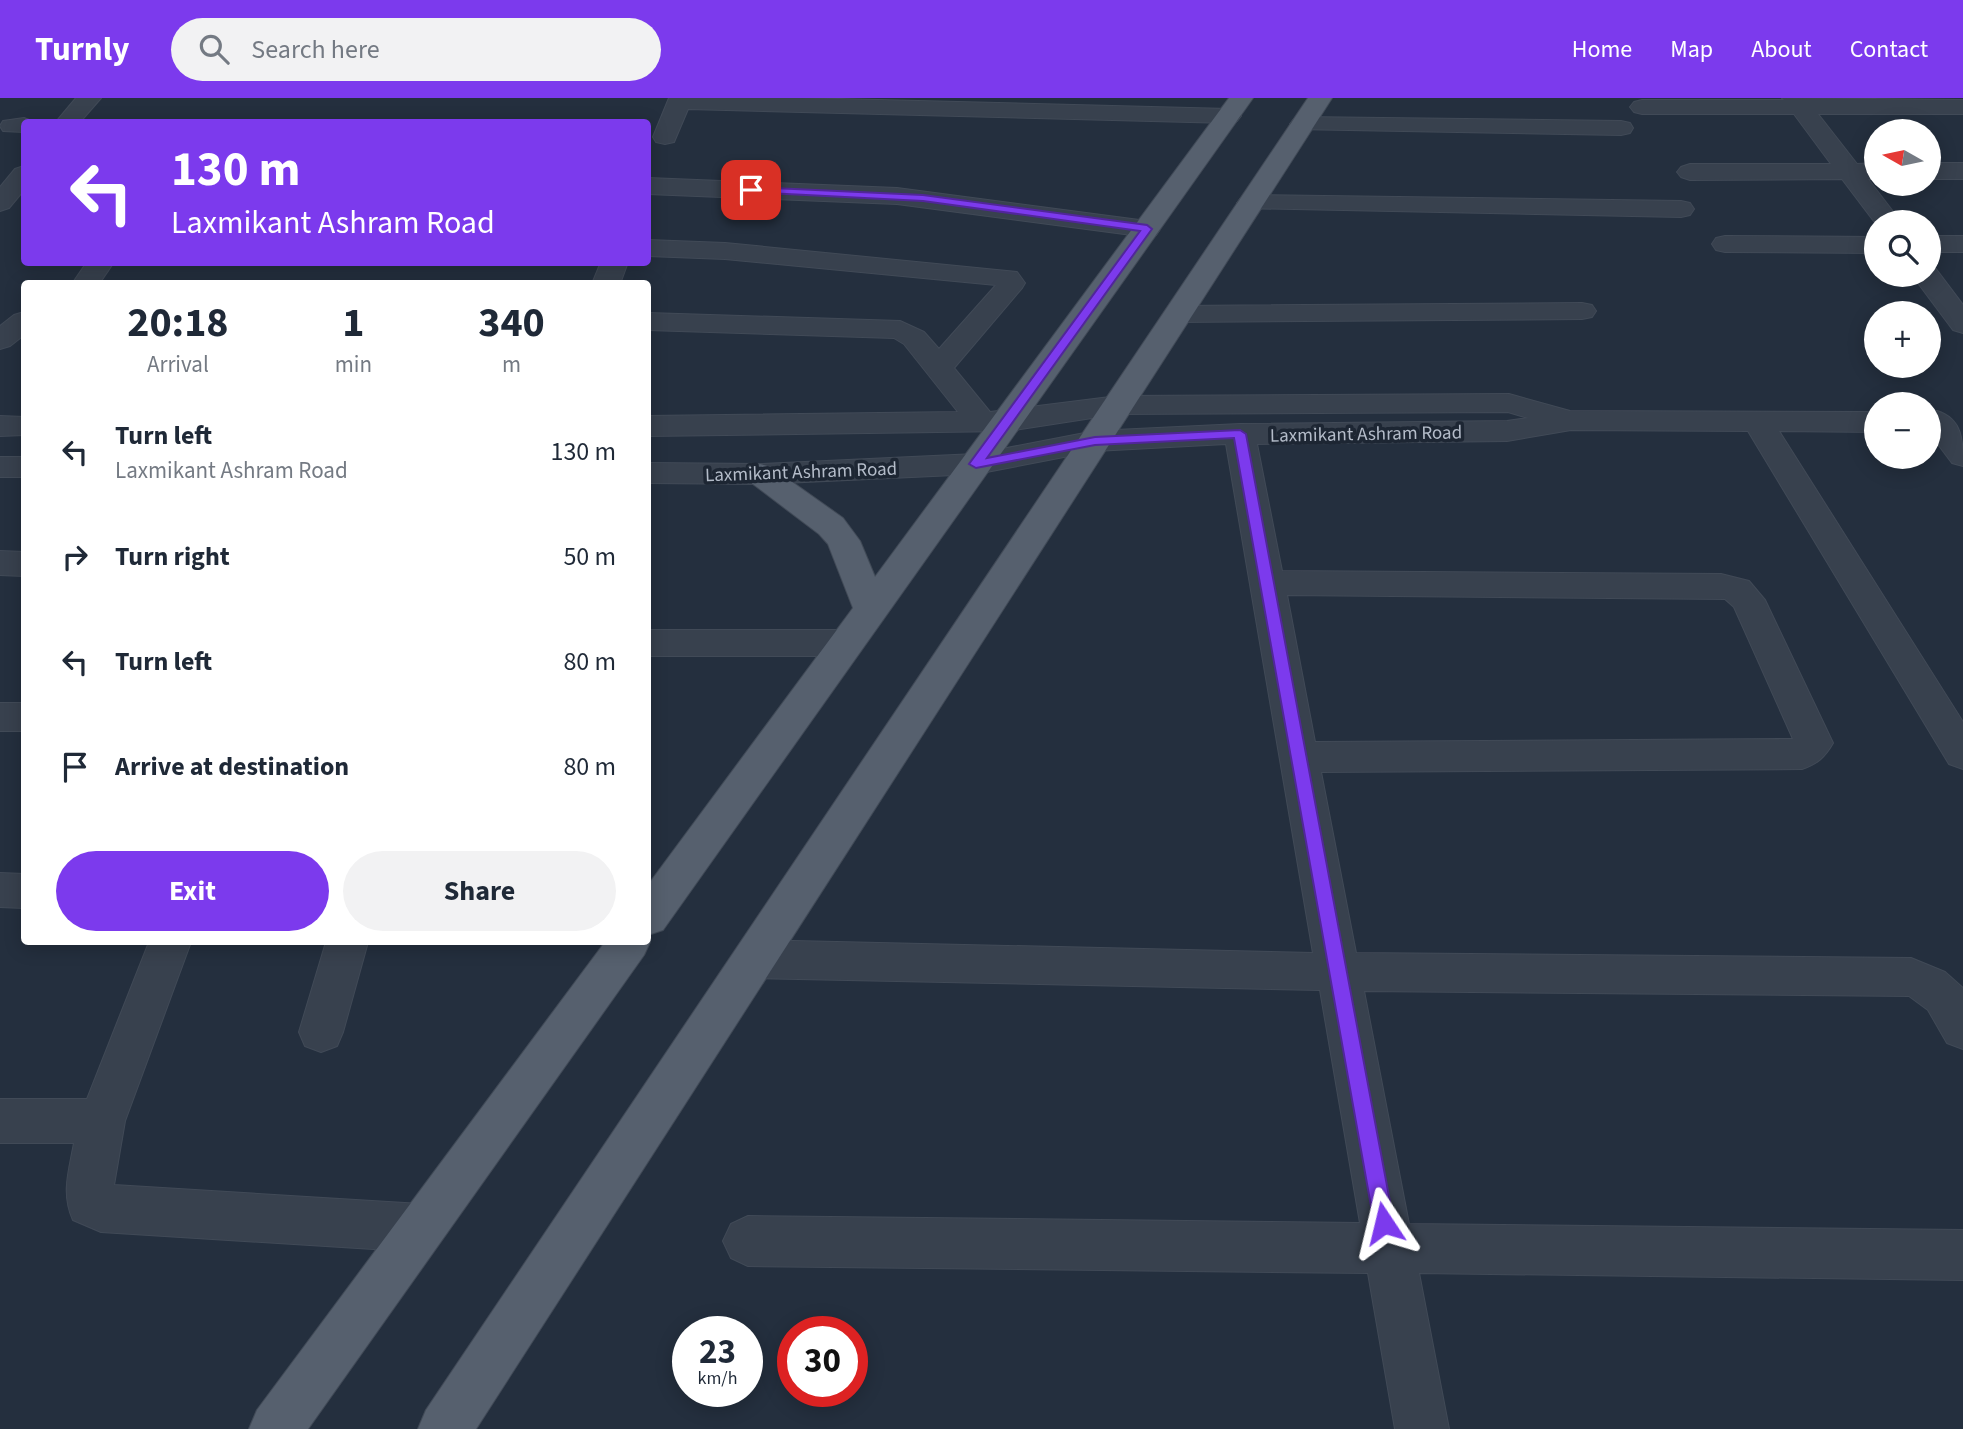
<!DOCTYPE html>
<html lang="en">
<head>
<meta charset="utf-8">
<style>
	:root { --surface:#fff; --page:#f2f2f3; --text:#1f2937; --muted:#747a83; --accent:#7c3aed }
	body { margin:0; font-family:"Source Sans 3",sans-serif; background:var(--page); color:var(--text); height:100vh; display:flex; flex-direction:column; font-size:26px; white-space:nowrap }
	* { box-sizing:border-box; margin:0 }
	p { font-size:23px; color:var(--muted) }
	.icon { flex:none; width:38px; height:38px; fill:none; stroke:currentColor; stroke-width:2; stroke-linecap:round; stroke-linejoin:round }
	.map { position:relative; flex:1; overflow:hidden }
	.drawer { position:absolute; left:21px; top:182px; width:630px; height:665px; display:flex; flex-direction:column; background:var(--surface); border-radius:7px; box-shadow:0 4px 18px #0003 }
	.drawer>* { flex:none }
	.guide { position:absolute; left:21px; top:21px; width:630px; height:147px; border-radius:7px; box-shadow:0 4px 18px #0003; background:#7c3aed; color:#fff; overflow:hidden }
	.needle { width:46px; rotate:279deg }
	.fabs { position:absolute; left:1864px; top:21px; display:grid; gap:14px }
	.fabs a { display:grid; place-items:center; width:77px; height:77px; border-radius:50%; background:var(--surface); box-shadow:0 4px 18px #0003; font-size:35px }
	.speed { position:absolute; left:672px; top:1218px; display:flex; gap:14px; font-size:35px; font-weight:700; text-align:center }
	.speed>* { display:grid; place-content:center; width:91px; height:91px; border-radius:50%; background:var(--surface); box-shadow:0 4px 18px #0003; line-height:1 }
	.speed small { font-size:18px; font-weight:400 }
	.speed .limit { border:10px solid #d22; background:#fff; color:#111 }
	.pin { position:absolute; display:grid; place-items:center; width:60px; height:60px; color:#fff; margin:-30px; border-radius:14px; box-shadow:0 4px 10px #0006 }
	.me { position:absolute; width:77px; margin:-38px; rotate:350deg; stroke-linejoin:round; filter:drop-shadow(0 0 5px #0008) }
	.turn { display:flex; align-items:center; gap:24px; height:147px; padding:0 35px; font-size:32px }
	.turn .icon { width:91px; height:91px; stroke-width:2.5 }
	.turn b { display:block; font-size:49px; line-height:60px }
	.eta { display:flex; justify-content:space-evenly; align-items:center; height:119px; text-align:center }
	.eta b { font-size:42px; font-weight:700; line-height:49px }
	.primary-button { display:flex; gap:14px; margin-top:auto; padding:14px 35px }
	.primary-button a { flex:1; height:80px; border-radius:42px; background:var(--accent); color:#fff; font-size:28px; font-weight:700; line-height:80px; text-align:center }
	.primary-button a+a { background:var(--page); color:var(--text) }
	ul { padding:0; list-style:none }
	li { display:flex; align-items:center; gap:21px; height:105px; padding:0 35px }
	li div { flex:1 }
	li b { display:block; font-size:26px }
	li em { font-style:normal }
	header { display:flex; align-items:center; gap:42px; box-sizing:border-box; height:98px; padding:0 35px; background:var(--accent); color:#fff }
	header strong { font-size:33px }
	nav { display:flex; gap:38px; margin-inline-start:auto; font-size:24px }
	.search { width:490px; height:63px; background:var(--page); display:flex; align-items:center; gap:18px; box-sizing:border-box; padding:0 24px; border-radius:38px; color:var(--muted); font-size:26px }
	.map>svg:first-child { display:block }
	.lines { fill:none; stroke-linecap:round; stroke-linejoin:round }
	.minor-casing { stroke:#414a57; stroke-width:2 }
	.major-casing { stroke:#414a57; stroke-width:2 }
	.minor { fill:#38414e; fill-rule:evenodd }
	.major { fill:#56606e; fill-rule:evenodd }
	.route { fill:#7c3aed; stroke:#51269a; stroke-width:2 }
	.labels { text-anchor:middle; stroke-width:7; stroke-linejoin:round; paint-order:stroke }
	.street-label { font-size:19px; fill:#b4bcc9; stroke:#1d2633 }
</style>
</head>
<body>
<header>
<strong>Turnly</strong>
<div class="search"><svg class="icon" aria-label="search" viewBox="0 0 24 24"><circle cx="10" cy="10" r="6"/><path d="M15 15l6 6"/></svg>Search here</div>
<nav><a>Home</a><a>Map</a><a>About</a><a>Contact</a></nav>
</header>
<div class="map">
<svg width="1963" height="1331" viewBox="0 0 1963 1331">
	<rect width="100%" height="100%" fill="#242f3e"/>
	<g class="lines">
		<defs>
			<g id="minor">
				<path d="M76 0H101L80 24H56Z"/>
				<path d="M669 0H800L1229 11 1237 13 1241 18 1237 23 1229 25 688 11 674 44 665 46 656 44 653 39Z"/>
				<path d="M1782 0 1963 2V16H1818L1857 66 1876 65V81H1868L1901 124 1876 126 1842 81 1690 82 1681 79 1677 74 1681 69 1690 66H1831L1794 16H1642L1634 14 1630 9 1634 4 1642 2H1784Z"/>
				<path d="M1302 19 1621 23 1630 25 1633 30 1630 35 1621 37 1294 31 1290 26 1294 21Z"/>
				<path d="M24 20 34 24H24V34L3 33 0 28 3 23Z"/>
				<rect x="1928" y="65" width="35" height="16"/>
				<path d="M24 68V92L9 110 0 113V89L15 71Z"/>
				<path d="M648 80 897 90 1147 123 1156 125 1160 131 1156 137 1147 139 897 106 648 96Z"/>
				<path d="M1250 97 1681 103 1690 105 1694 111 1690 117 1681 119 1241 110 1237 105 1241 100Z"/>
				<path d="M1725 138 1876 139V155L1725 154 1716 152 1712 146 1716 140Z"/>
				<rect x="1928" y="138" width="35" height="16"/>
				<path d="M648 142 725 145 1017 174 1025 185 1022 190 954 270 990 314 1118 298 1509 296 1570 313 1876 314V334L1779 333 1963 624V671L1949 666 1748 333 1571 332 1507 343 1257 346 1282 473 1721 476 1749 483 1765 502 1833 645C1825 659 1817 666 1802 671L1321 674 1356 855 1911 860 1945 874 1963 890V951L1947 945 1928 912 1909 898 1364 893 1409 1126 1963 1132V1182L1419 1175 1449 1331H1395L1368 1175 748 1168 731 1160 723 1143 731 1126 748 1118 1360 1125 1320 892 754 880 739 874 733 861 739 848 754 842 1313 855 1226 346 1095 353 976 376 760 386 648 385V365L760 366 976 356 1095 333 1240 326 1507 323 1528 320 1508 314 1118 316 1008 333 648 338V318L958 314 904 246 894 240 648 232V215L900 223 924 234 939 251 996 187 725 161 648 158ZM1287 497 1725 501 1734 509 1793 641 1315 644Z"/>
				<path d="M87 164H114L99 186H72Z"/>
				<path d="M601 164H628L620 186H592Z"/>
				<path d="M1928 169 1936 171 1963 207V235L1953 232 1912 177H1928Z"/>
				<path d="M1582 205 1592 207 1596 213 1592 219 1582 221 1178 224 1168 222 1164 216 1168 210 1178 208Z"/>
				<path d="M24 214V237L10 248 0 251V228L14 217Z"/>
				<path d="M1937 313C1963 321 1963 344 1963 368L1952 365 1928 333V316Z"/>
				<path d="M0 318 24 319V337L0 338Z"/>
				<rect x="0" y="359" width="24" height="20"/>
				<path d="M0 453 24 454V478L0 477Z"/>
				<path d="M648 532H846L859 536 864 545 859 554 846 558H648Z"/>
				<rect x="0" y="605" width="24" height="28"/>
				<path d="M0 775 24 776V810L0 809Z"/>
				<path d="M149 844H191L125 1023 114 1087 421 1106 438 1113 446 1130 438 1147 421 1154 101 1134 73 1122C61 1095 69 1073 74 1045H0V1001H87Z"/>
				<path d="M326 844H368L343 934 337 948 321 954 305 948 299 934Z"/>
			</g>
			<g id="major">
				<path d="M1229 0H1253L663 832 648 837V787L853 510 828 446 819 436 749 383 744 376 749 369 760 366 771 369 843 420 860 443 875 479Z"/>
				<path d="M1308 0H1332L476 1331H418L426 1312Z"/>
				<path d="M648 838 650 844 644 857 308 1331H249L257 1312 605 844H648Z"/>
			</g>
		</defs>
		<use href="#minor" class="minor-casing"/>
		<use href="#major" class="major-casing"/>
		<use href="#minor" class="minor"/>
		<use href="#major" class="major"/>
	</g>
	<path class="route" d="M751 89 923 97 1147 127 1152 131 987 360 1095 339 1240 332 1246 336 1394 1125 1391 1132 1384 1135 1377 1132 1374 1125 1234 340 1095 347 976 370 969 366 1140 133 923 103 747 94V90Z"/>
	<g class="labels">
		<g class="street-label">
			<text transform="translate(1366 335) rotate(-1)" y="7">Laxmikant Ashram Road</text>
			<text transform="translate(801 373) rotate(-2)" y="7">Laxmikant Ashram Road</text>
		</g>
	</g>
</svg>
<div class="fabs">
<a><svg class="needle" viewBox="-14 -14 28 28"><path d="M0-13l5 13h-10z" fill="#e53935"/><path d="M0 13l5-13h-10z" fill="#747a83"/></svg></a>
<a><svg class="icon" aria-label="search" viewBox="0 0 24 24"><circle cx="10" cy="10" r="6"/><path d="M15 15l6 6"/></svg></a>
<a>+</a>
<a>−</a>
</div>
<div class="speed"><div>23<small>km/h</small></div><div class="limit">30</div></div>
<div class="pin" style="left:751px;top:92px;background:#d93025"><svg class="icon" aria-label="arrive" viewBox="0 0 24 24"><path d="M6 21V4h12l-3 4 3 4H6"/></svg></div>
<svg class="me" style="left:1384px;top:1125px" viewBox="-20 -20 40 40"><path d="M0-17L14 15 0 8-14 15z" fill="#7c3aed" stroke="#fff" stroke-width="4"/></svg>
<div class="guide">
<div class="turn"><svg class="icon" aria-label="left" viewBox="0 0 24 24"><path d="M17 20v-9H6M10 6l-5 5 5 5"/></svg><div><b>130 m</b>Laxmikant Ashram Road</div></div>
</div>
<section class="drawer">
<div class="eta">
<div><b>20:18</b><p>Arrival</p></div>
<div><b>1</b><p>min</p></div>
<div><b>340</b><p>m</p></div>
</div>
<ul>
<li><svg class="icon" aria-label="left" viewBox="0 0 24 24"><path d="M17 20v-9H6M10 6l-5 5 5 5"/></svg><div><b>Turn left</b><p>Laxmikant Ashram Road</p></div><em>130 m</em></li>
<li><svg class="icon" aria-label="right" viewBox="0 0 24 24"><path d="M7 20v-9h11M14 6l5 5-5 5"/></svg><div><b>Turn right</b></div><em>50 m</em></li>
<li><svg class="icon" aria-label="left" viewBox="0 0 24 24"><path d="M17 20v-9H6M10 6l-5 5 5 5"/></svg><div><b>Turn left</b></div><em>80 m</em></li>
<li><svg class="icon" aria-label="arrive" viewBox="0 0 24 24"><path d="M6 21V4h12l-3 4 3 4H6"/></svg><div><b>Arrive at destination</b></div><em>80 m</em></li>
</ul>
<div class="primary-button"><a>Exit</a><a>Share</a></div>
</section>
</div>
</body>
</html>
